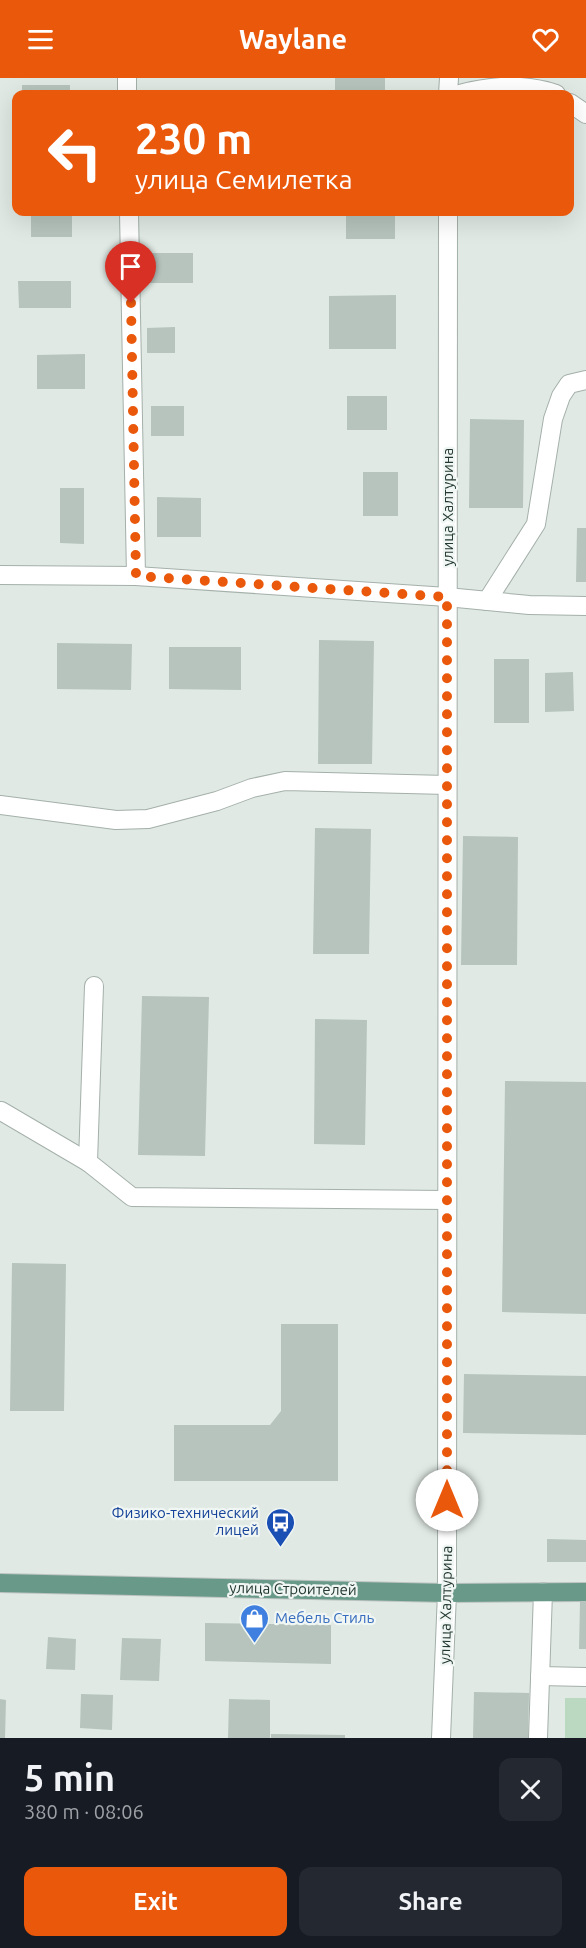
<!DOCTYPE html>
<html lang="en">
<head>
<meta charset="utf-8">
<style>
	:root { --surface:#171b24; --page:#242831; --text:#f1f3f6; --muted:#9ea1a6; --accent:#ea580c }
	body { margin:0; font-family:Ubuntu,sans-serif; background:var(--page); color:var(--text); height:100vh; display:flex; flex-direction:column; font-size:22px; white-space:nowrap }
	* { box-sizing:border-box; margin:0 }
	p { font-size:20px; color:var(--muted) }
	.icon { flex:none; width:33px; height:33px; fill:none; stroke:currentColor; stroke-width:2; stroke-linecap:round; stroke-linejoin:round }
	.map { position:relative; height:1660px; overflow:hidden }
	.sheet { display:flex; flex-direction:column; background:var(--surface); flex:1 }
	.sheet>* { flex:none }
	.top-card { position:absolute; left:12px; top:12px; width:562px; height:126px; border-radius:12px; box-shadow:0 6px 24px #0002; background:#ea580c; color:#fff; overflow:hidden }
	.pin { position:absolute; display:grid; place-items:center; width:51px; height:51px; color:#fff; margin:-62px -26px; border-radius:50% 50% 50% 0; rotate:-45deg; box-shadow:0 0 6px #0007 }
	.pin .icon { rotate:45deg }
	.me { position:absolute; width:66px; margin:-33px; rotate:0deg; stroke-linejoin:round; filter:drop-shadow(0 0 4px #0008) }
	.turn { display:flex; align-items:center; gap:21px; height:126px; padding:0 24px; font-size:27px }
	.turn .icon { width:78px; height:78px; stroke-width:2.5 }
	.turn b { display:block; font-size:42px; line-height:51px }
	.round { display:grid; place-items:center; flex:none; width:63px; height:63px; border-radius:12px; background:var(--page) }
	.headline { display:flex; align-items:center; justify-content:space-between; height:102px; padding:0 24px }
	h1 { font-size:36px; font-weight:600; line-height:45px }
	.action { display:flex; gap:12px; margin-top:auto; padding:12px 24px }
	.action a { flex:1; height:69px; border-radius:12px; background:var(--accent); color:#fff; font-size:24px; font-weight:600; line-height:69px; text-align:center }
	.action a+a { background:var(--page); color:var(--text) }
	header { display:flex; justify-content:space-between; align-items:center; height:78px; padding:0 24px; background:var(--accent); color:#fff; font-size:27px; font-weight:600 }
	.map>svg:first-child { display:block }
	.green { fill:#bbd8c0 }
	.building { fill:#b6c4bd }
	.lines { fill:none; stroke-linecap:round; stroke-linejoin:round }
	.minor-casing { stroke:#a4b0aa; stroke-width:20 }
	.major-casing { stroke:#bdc3c1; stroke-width:20 }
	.minor { stroke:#fff; stroke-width:18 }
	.major { stroke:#699a89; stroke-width:18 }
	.route { stroke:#ea580c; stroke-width:10; stroke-dasharray:0 18 }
	.labels { text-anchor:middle; stroke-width:4.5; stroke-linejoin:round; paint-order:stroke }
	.street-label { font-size:15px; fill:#233830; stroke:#f0f6f3 }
	.transit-label { font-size:15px; fill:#164399; stroke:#f0f6f3; text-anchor:end }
	.shop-label { font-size:15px; fill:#366cbe; stroke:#f0f6f3; text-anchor:start }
</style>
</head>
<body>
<header><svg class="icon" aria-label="menu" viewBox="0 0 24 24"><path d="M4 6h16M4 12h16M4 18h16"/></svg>Waylane<svg class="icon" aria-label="heart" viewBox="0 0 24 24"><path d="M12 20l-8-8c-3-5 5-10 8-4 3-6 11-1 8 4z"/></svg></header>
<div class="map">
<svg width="586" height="1660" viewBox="0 0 586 1660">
	<rect width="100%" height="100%" fill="#e0e9e4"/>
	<rect class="green" x="565" y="1620" width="21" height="40"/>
	<g class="building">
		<rect x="335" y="0" width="50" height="16"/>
		<rect x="22" y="7" width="48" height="9"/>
		<rect x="31" y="134" width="41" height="25"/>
		<rect x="346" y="134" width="49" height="27"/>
		<rect x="148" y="175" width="45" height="30"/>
		<path d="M18 203H71V230H19Z"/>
		<path d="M396 217V271H329V218Z"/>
		<path d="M175 249V275H147V250Z"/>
		<path d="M85 276V311H37V277Z"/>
		<rect x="347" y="318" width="40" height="34"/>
		<rect x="151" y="328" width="33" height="30"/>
		<path d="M470 341 524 342 523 430H469Z"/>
		<rect x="363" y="394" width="35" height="44"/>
		<path d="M60 410H84V466L60 465Z"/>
		<path d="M157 419 201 420V459H157Z"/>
		<path d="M577 450H586V504H576Z"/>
		<path d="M319 562 374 563 372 686H318Z"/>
		<path d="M57 565 132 566 131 612 57 611Z"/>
		<path d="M169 569H241V612L169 611Z"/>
		<rect x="494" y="581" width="35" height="64"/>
		<path d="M573 594 574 633 545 634V595Z"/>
		<path d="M315 750 371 751 369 876H313Z"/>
		<path d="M463 758 518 759 517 887H461Z"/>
		<path d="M142 918 209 919 205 1078 138 1077Z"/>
		<path d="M315 941 367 942 365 1067 314 1066Z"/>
		<path d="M505 1003 586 1004V1236L502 1234Z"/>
		<path d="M12 1185 66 1186 64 1333H10Z"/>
		<path d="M281 1246H338V1403H174V1347H270L281 1333Z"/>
		<path d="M464 1296 586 1298V1357L463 1355Z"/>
		<path d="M547 1461 586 1462V1484H547Z"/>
		<path d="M580 1524H586V1571H579Z"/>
		<path d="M205 1545 331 1547V1586L205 1583Z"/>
		<path d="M48 1559 76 1561 75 1592 46 1591Z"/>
		<path d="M122 1560 161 1561 159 1603 120 1602Z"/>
		<path d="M474 1614 529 1615 528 1660H473Z"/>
		<path d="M81 1616 113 1617 112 1652 80 1650Z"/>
		<path d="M0 1621 6 1622 5 1660H0Z"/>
		<path d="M229 1621 270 1622V1660H228Z"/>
		<path d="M271 1656 345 1657V1660H271Z"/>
	</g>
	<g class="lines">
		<defs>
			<g id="minor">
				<path d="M127 0V16"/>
				<path d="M448 16 449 0"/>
				<path d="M460 16C493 7 524 5 556 16"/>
				<path d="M570 25 586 36"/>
				<path d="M129 134 136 498"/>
				<path d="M0 497 136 498 447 519 529 527 586 528"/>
				<path d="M487 523 536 446 553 341 561 318 569 306 586 302"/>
				<path d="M0 727 116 742 148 741 217 723 252 710 285 703 447 707"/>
				<path d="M94 908 88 1084 132 1119 447 1122"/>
				<path d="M1 1033 88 1084"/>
				<path d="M540 1598 586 1599"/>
				<path d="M441 1660 447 1515 448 134"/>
				<path d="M538 1660 543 1514"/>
			</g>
			<path id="major" d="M0 1505 447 1515 586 1514"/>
		</defs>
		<use href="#minor" class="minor-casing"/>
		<use href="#major" class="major-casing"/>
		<use href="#minor" class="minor"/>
		<use href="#major" class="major"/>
	</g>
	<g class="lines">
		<path class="route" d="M131 225 136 498 447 519V1422"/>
	</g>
	<defs>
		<symbol id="bus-pin" viewBox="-11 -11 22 30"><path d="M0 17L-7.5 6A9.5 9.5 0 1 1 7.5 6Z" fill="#1a4fb4" stroke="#f0f6f3"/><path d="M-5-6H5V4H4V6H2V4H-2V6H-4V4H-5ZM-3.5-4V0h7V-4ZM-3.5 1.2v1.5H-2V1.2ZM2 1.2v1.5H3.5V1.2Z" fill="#fff"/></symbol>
		<symbol id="shop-pin" viewBox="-11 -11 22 30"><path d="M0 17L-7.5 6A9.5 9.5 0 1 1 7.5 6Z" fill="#3f7fe0" stroke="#f0f6f3"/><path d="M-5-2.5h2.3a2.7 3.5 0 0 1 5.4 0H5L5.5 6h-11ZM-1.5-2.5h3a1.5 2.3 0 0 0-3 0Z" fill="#fff"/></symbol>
	</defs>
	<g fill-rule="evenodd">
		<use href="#bus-pin" x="264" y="1428" width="33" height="45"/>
		<use href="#shop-pin" x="238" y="1524" width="33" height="45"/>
	</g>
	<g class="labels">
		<g class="street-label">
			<text transform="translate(448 429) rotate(-90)" y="5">улица Халтурина</text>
			<text transform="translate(293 1511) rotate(1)" y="5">улица Строителей</text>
			<text transform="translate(446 1527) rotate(-89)" y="5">улица Халтурина</text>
		</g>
		<g class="transit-label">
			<text x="259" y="1440">Физико-технический<tspan x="259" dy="17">лицей</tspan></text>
		</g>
		<g class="shop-label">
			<text x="275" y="1545">Мебель Стиль</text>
		</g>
	</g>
</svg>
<div class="pin" style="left:131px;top:225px;background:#d93025"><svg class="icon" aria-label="arrive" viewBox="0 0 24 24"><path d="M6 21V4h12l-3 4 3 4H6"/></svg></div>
<svg class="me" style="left:447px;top:1422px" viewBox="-20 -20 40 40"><circle r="19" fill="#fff"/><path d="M0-13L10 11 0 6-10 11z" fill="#ea580c"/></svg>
<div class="top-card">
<div class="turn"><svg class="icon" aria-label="left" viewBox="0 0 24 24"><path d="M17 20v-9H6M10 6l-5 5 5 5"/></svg><div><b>230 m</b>улица Семилетка</div></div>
</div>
</div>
<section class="sheet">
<div class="headline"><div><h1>5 min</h1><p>380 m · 08:06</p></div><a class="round"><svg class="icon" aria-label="close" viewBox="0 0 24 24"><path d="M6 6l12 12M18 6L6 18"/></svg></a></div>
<div class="action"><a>Exit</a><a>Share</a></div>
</section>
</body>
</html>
